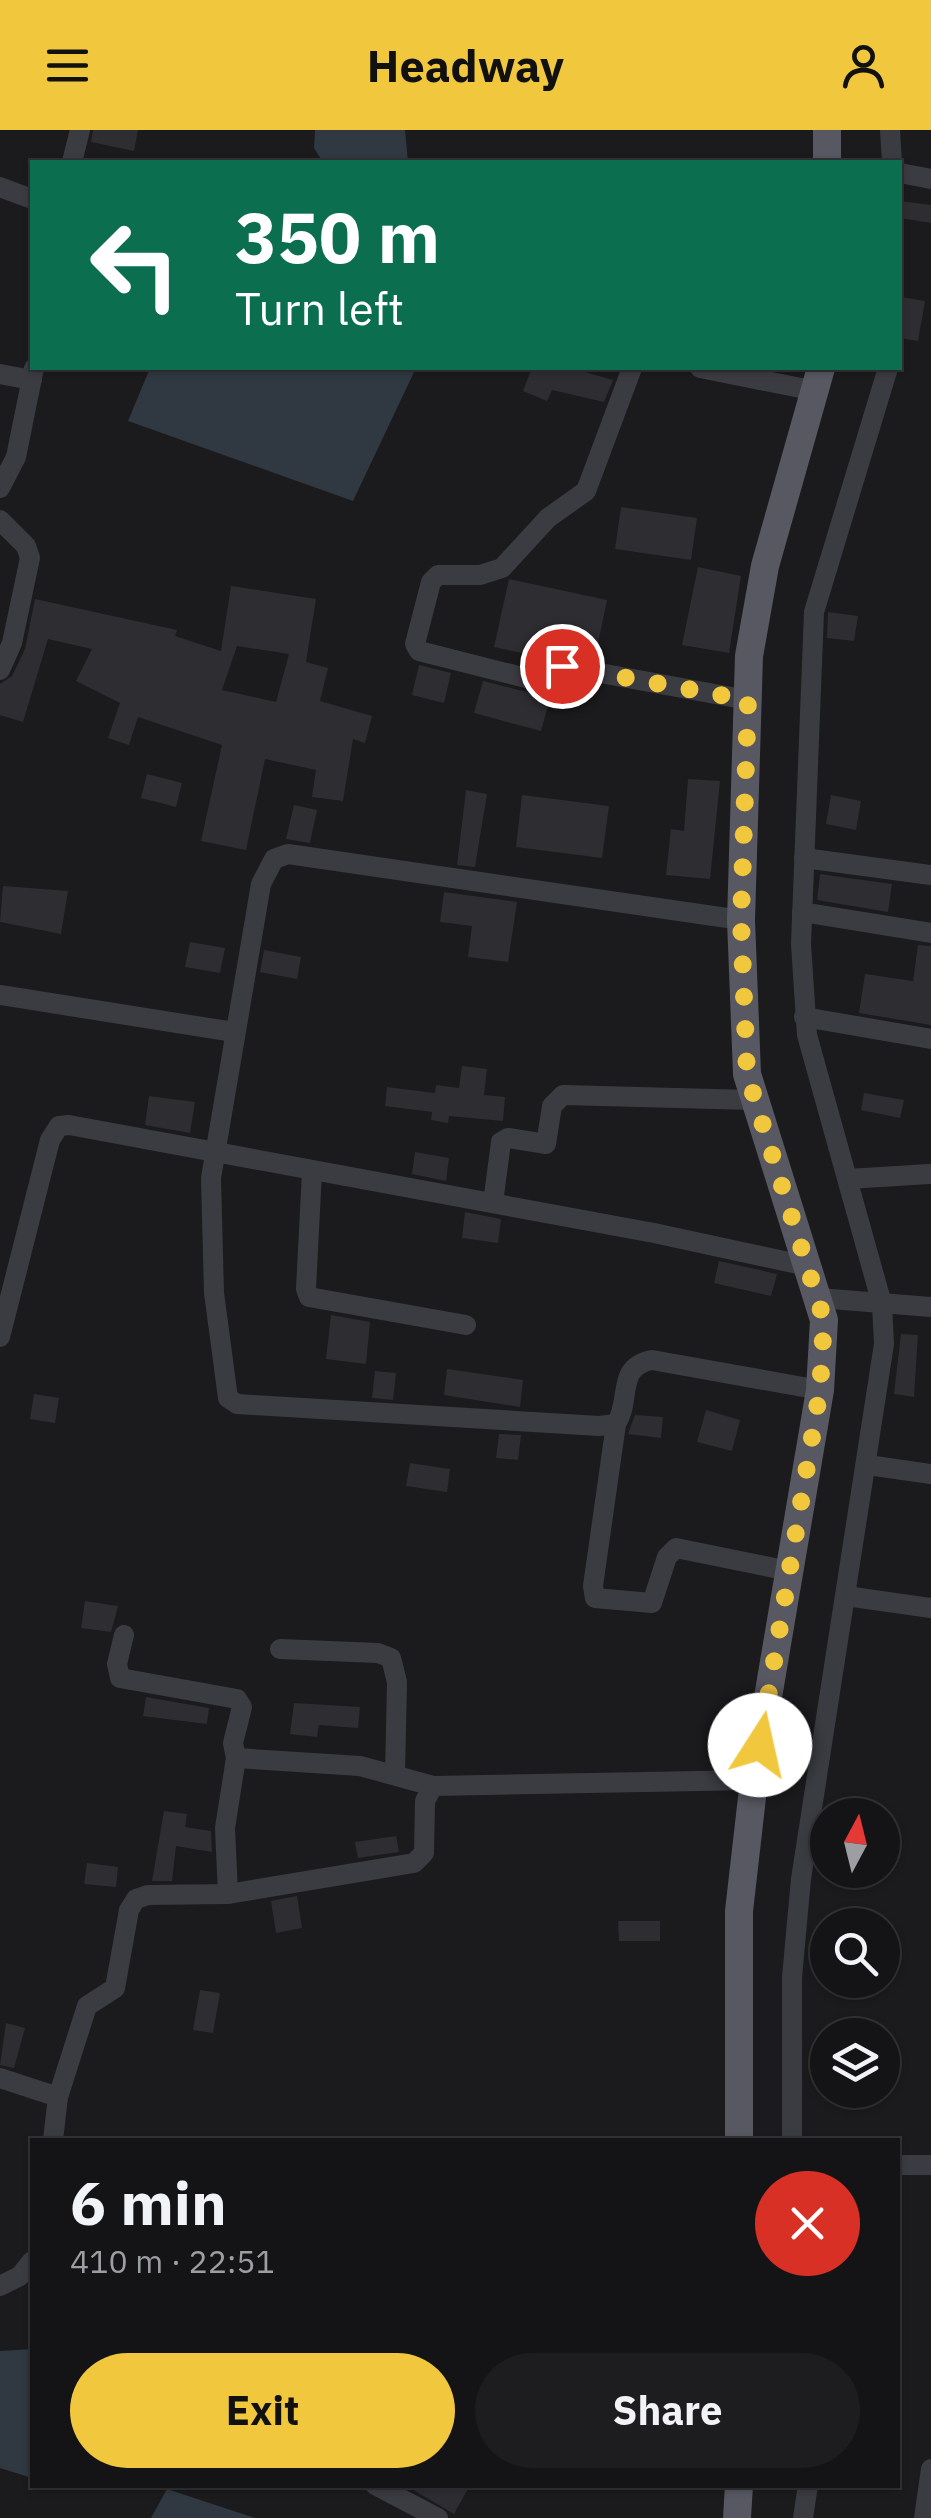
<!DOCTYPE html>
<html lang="en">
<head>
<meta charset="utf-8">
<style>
	:root { --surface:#141416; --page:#1d1d1f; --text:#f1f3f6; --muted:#9d9ea1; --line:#333335; --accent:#f1c73e }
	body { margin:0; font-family:"IBM Plex Sans",sans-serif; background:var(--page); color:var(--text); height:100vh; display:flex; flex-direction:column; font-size:38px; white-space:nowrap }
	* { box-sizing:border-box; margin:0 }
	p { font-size:32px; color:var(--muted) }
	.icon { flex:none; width:55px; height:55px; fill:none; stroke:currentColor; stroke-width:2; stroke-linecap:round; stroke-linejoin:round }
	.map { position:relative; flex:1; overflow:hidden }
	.details { position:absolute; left:30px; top:2008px; width:870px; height:350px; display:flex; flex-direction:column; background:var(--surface); border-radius:0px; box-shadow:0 2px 8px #0004,0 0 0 2px var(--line) }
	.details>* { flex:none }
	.top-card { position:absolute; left:30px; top:30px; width:872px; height:210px; border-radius:0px; box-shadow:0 2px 8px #0004,0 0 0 2px var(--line); background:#0b6e4f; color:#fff; overflow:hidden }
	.needle { width:65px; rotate:7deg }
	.controls { position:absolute; left:810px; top:1668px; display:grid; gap:20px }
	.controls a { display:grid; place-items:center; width:90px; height:90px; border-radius:50%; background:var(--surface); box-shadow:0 2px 8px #0004,0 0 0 2px var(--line); font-size:50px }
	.pin { position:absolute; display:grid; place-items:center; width:85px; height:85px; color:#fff; margin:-42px; border:5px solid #fff; border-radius:50%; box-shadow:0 2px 10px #0007 }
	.me { position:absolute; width:110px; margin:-55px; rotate:10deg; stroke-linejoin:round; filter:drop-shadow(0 0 8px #0008) }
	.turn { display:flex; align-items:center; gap:35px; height:210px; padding:0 40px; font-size:45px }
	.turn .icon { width:130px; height:130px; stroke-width:2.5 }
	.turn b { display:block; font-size:70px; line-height:85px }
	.round { display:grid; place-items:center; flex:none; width:105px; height:105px; border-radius:52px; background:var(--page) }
	.overview { display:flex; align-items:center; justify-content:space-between; height:170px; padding:0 40px }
	h1 { font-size:60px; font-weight:700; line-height:75px }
	.action { display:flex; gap:20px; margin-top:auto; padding:20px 40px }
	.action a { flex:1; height:115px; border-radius:60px; background:var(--accent); color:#111; font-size:40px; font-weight:700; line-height:115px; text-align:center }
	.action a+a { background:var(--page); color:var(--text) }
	header { display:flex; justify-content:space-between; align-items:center; height:130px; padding:0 40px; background:var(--accent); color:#111; font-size:45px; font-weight:700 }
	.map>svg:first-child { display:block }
	.water { fill:#303841 }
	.building { fill:#2e2d31; fill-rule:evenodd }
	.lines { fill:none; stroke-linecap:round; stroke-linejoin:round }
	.minor { stroke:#3b3c42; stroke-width:20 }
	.major { stroke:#575861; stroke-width:28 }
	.route { stroke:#f1c73e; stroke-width:18; stroke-dasharray:0 32.4 }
</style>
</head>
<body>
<header><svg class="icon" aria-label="menu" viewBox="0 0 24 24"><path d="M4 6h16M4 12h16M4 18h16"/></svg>Headway<svg class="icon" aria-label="person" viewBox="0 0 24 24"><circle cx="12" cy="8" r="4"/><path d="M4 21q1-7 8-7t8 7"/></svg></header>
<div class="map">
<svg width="931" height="2388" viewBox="0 0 931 2388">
	<rect width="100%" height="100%" fill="#1b1a1d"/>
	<g class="water">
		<path d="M315 0H405L408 32H323L314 18Z"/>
		<path d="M150 238H416L353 371 128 291Z"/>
		<path d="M32 2219V2348L0 2338V2221Z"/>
		<path d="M167 2359 255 2388H151Z"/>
	</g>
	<g class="building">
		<path d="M93 0H138L134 21 91 12Z"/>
		<path d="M900 71 931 75V93L900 88Z"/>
		<path d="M902 167 925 171 918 211 900 208Z"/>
		<path d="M532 238H571L613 250 604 272 552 260 547 271 523 261Z"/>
		<path d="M621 377 697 388 691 430 615 419Z"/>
		<path d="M698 437 741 446 729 523 682 515Z"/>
		<path d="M509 449 607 470 595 528 558 521 544 528 494 517Z"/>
		<path d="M231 456 316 469 306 532 328 538 320 571 372 586 365 613 353 609 343 671 312 667 316 640 265 629 246 720 201 711 222 615 138 587 129 615 108 608 120 573 76 551 92 519 48 509 23 592 0 585V554L12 546 25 519 35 469 177 500 175 506 221 521ZM237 516 289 524 276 572 222 560Z"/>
		<path d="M828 482 858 486 854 511 827 508Z"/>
		<path d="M419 535 451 543 444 573 412 565Z"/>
		<path d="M483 551 535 564 552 561 541 601 474 583Z"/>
		<path d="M147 644 182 653 176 677 141 668Z"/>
		<path d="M688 649 720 651 710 749 666 745 671 699 684 701Z"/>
		<path d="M466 660 487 664 475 737 457 735Z"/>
		<path d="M522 665 609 676 602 728 516 717Z"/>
		<path d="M831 665 861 671 856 700 826 694Z"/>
		<path d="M294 675 317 680 310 713 286 709Z"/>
		<path d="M820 744 892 754 888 782 817 770Z"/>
		<path d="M3 756 68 761 61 804 0 792Z"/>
		<path d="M444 762 517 772 508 832 468 827 472 796 440 792Z"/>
		<path d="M190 812 225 818 220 843 185 837Z"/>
		<path d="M918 815 931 816V895L859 883 865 844 913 851Z"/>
		<path d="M264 820 301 827 297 849 260 842Z"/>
		<path d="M462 936 487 939 484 965 505 967 503 991 449 986 448 993 431 990 432 982 385 976 387 957 435 963 436 955 459 958Z"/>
		<path d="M864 963 904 970 900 988 861 980Z"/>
		<path d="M149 966 195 972 190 1003 145 995Z"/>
		<path d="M415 1022 449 1028 446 1051 412 1044Z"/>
		<path d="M465 1082 501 1089 498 1113 462 1108Z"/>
		<path d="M719 1131 777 1144 771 1166 714 1153Z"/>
		<path d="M331 1185 370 1192 366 1234 326 1229Z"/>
		<path d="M901 1204 918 1205 914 1267 894 1264Z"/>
		<path d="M447 1239 523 1250 520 1277 444 1265Z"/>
		<path d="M375 1241 396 1243 393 1270 372 1268Z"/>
		<path d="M34 1264 59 1268 55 1293 30 1289Z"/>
		<path d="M706 1280 740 1290 732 1321 697 1312Z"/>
		<path d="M635 1285 663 1287 661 1308 628 1304Z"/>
		<path d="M499 1304 521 1305 518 1330 496 1328Z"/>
		<path d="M410 1333 450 1339 447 1362 406 1356Z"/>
		<path d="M85 1471 118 1476 111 1502 81 1498Z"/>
		<path d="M146 1567 209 1578 207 1594 143 1586Z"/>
		<path d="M294 1573 360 1577 358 1598 319 1595 317 1607 290 1604Z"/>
		<path d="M164 1681 187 1684 185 1697 211 1701 212 1722 176 1716 172 1751H152Z"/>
		<path d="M396 1706 399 1722 358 1728 355 1712Z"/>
		<path d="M87 1733 118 1737 116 1757 84 1754Z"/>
		<path d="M297 1766 302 1798 276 1803 271 1771Z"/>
		<path d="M618 1791H660V1811H619Z"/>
		<path d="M200 1860 220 1863 213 1903 193 1900Z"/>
		<path d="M6 1893 25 1898 14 1938 0 1935Z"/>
		<path d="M405 2355H470L454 2384Z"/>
	</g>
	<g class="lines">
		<g class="minor">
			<path d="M890 0 892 32"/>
			<path d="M72 32 80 0"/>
			<path d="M900 43 931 49"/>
			<path d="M0 57 32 69"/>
			<path d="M632 238 586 361 548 388 502 438 480 445H438L431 452 415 514 419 521 538 551 556 535 748 570"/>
			<path d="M700 238 816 261"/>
			<path d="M0 244 32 250"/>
			<path d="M0 358 16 327 34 238"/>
			<path d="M0 390 26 416 30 428 12 513 0 540"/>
			<path d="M804 728 931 745"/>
			<path d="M802 782 931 803"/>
			<path d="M741 790 288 724 274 729 261 754 211 1048 214 1163 228 1268 237 1274 599 1296 616 1294C632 1270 615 1237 652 1230L820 1260"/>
			<path d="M0 865 234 902"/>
			<path d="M804 887 931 909"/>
			<path d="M312 1041 306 1159 309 1167 466 1195"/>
			<path d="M848 1049 929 1044"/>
			<path d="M493 1073 501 1012 508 1008 546 1014 552 976 563 965 753 970"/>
			<path d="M819 1168 931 1177"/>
			<path d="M0 1207 50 1010 59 996 69 995 654 1103 807 1136"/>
			<path d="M616 1294 593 1456 595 1468 652 1473 667 1427 676 1418 789 1441"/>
			<path d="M868 1335 931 1344"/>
			<path d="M846 1466 931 1478"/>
			<path d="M124 1505 117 1534 120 1548 237 1569 242 1577 233 1613 236 1628 360 1636 433 1656"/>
			<path d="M280 1519 378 1523 391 1528 397 1552 395 1644"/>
			<path d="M228 1764 225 1698 236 1628"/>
			<path d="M0 1948 58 1967"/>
			<path d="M53 2010 58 1967 87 1876 115 1858 129 1780 136 1769 148 1765 228 1764 414 1733 424 1723 425 1671 433 1656 754 1650"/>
			<path d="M792 2010V1847L801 1749 884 1214 882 1174 807 905 801 814 814 482 888 238"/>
			<path d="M898 2035H931"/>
			<path d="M0 2156 20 2146 32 2131"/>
			<path d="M375 2355 438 2388"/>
			<path d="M803 2388 808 2355"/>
			<path d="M924 2388 931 2339"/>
		</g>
		<g class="major">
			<path d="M827 0V32"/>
			<path d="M739 2010V1781L754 1650 820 1260 824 1190 747 944 741 790 749 526 765 436 821 238"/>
			<path d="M737 2388 739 2355"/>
		</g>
	</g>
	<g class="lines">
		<path class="route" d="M562 536 748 570 741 790 747 944 824 1190 820 1260 760 1615"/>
	</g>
</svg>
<div class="controls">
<a><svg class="needle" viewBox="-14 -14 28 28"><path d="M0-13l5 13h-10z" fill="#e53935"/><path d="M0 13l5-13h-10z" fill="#9d9ea1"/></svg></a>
<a><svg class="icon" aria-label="search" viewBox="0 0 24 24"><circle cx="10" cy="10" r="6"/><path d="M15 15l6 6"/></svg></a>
<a><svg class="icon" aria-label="layers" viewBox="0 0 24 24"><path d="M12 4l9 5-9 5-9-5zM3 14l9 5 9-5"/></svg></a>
</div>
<div class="pin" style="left:562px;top:536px;background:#d93025"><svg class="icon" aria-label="arrive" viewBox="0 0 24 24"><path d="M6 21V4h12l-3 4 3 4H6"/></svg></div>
<svg class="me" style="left:760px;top:1615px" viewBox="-20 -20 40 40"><circle r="19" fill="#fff"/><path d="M0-13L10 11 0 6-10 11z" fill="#f1c73e"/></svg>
<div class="top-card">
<div class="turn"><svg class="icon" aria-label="left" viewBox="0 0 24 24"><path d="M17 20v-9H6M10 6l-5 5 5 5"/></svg><div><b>350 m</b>Turn left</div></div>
</div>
<section class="details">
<div class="overview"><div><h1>6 min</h1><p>410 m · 22:51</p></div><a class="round" style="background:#d93025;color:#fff"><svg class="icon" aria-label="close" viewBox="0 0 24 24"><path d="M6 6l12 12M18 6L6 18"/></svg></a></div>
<div class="action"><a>Exit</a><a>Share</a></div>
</section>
</div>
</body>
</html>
